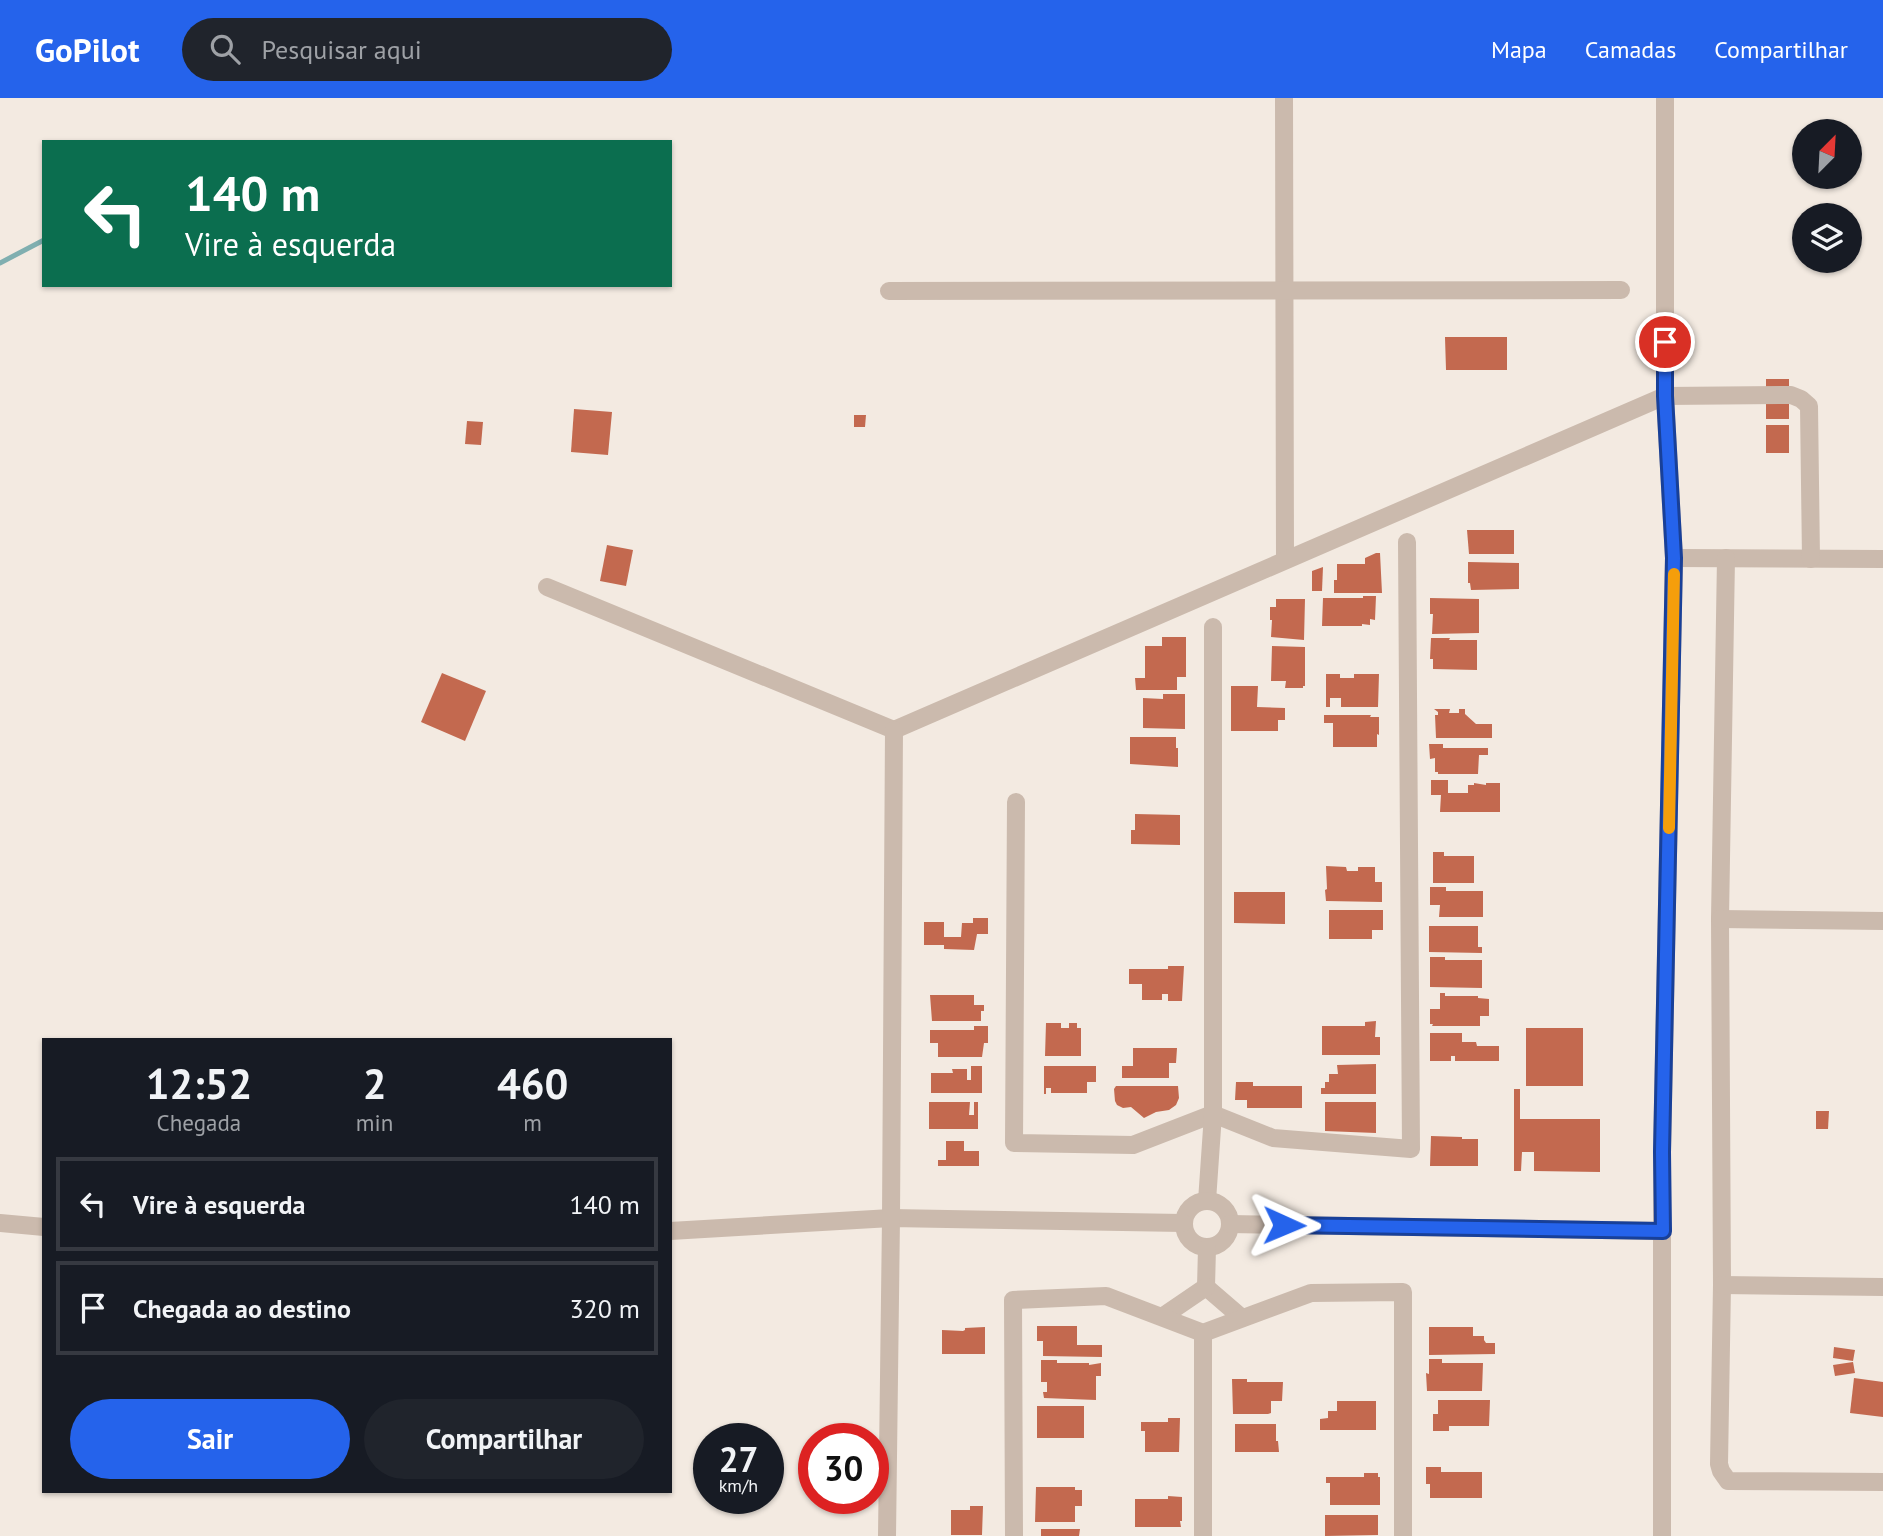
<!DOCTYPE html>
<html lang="pt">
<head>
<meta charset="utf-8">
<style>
	:root { --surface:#171b24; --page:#20242c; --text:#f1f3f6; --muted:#9ea1a6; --line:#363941; --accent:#2563eb }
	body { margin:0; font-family:"PT Sans",sans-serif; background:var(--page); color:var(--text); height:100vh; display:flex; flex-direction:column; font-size:26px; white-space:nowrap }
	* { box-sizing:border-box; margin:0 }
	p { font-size:23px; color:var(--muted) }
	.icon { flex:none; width:38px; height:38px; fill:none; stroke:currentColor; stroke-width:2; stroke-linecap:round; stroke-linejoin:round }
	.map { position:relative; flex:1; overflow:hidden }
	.details { position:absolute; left:42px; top:940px; width:630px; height:455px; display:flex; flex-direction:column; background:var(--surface); border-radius:0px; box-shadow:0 2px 5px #0004 }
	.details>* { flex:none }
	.guide { position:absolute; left:42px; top:42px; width:630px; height:147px; border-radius:0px; box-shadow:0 2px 5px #0004; background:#0b6e4f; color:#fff; overflow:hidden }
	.needle { width:46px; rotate:24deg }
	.fabs { position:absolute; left:1792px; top:21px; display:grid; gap:14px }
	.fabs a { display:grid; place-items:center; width:70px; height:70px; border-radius:50%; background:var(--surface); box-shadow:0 2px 5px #0004; font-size:35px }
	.speed { position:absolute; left:693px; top:1325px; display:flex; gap:14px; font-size:35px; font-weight:700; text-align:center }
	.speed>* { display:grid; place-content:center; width:91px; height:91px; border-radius:50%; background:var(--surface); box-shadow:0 2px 5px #0004; line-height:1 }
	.speed small { font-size:18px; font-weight:400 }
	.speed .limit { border:10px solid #d22; background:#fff; color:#111 }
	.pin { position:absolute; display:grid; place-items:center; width:60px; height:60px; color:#fff; margin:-30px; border:4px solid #fff; border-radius:50%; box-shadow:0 2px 7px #0007 }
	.me { position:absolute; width:77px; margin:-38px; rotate:91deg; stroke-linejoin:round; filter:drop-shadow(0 0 5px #0008) }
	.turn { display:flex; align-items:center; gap:24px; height:147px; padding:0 28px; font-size:32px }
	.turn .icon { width:91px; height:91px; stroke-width:2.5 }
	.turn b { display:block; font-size:49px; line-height:60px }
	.eta { display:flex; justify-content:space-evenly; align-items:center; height:119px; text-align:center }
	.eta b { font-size:42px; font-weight:800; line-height:49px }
	.primary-button { display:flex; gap:14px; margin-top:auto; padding:14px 28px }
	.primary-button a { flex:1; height:80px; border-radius:42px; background:var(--accent); color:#fff; font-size:28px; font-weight:800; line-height:80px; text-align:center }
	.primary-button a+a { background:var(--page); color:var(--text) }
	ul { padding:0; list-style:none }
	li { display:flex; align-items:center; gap:21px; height:94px; margin:0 14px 10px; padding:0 14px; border:4px solid var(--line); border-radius:0px }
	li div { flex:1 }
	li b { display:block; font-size:26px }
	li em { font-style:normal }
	header { display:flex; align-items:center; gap:42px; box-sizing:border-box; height:98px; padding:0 35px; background:var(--accent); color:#fff }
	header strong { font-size:33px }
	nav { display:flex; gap:38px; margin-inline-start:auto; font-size:24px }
	.search { width:490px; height:63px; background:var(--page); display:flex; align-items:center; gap:18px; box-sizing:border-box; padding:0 24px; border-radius:38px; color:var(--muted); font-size:26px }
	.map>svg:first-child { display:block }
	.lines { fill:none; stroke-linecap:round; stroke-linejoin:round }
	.stream { stroke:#80afb0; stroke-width:5 }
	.building { fill:#c3694f }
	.minor { stroke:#cbbaad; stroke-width:18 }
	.tertiary { stroke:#cbbaad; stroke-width:18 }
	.route-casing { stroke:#184099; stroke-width:18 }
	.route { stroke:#2563eb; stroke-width:12 }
	.slow { stroke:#f59e0b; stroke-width:12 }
</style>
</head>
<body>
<header>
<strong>GoPilot</strong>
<div class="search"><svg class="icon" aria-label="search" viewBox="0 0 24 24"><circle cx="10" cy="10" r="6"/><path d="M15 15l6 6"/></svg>Pesquisar aqui</div>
<nav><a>Mapa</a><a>Camadas</a><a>Compartilhar</a></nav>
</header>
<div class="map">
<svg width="1883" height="1438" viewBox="0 0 1883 1438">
	<rect width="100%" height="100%" fill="#f3eae1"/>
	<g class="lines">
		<path class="stream" d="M0 165 44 142"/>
	</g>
	<g class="building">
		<path d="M1445 239H1507V272H1446Z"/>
		<rect x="1766" y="281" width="23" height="40"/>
		<path d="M574 311 612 314 608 357 571 354Z"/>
		<path d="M854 317H866L865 329H854Z"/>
		<path d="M467 323 483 324 481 347 465 346Z"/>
		<rect x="1766" y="327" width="23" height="28"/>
		<path d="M1467 432H1514V456H1469Z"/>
		<path d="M607 447 633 452 626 488 600 483Z"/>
		<path d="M1376 455H1380L1382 495H1334V482H1337V466H1365V460Z"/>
		<path d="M1468 464 1519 465V491L1471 492 1470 485H1468Z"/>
		<path d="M1323 469 1322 493H1312V473Z"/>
		<path d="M1363 498H1376L1375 522 1370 521V527L1362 526V528H1322L1323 500H1363Z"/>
		<path d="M1430 500 1479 501V535L1432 536 1433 516H1430Z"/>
		<path d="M1276 501H1305L1304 542 1271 539 1272 522H1270V509H1276Z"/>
		<path d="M1162 539H1186V579H1177V592H1136L1135 580H1145V548H1162Z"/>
		<path d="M1431 540H1450L1449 542H1477V572L1433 571V561H1430Z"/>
		<path d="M1272 548 1305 549V588H1303V590H1285L1286 583H1271Z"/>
		<path d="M442 575 486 593 465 643 421 624Z"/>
		<path d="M1326 576H1340V580H1354V576H1379L1378 609H1341V600H1330V609H1326Z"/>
		<path d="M1231 588H1258L1257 609 1285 610V622H1278V633H1231Z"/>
		<path d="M1163 596H1185V631L1143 630V600L1163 601Z"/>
		<path d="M1434 611H1450L1449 615H1459V611H1465V616L1476 626H1492V640H1436L1435 617H1438V614Z"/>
		<path d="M1324 617H1371L1370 619H1379V637L1377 636V649H1333V625H1324Z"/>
		<path d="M1130 639H1176V650H1178V669L1130 666Z"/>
		<path d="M1429 646H1443V650H1488V657H1479L1478 676H1438V674H1435V660L1430 661Z"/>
		<path d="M1431 682H1448V695H1468V687H1474V685L1486 687V685H1500V714H1440L1441 697H1431Z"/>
		<path d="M1135 716 1180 717V747L1131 746V732H1135Z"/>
		<path d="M1433 754H1444V758H1474V785H1433Z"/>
		<path d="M1326 768 1346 769 1347 773H1358V769H1375V784H1382V804L1326 803 1325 792 1327 791Z"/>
		<path d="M1430 789H1446V793H1483V819H1439L1440 807H1430Z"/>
		<path d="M1234 794H1285V826L1234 825Z"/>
		<path d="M1329 812H1383V832H1372V841H1329Z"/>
		<path d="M973 820H988V836H977L974 852 944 851V847H924V824H944V839H961L962 825H973Z"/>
		<path d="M1429 828H1478V849H1482V855L1429 854Z"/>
		<path d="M1430 859H1445V862H1482V890L1430 889Z"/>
		<path d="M1168 868H1184L1182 903H1168V896H1162V902H1142V886H1129V871H1168Z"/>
		<path d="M1440 895H1445V898H1478V900L1489 901V918H1480V928H1432L1433 926H1430V911H1440Z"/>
		<path d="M930 897H974V907H984V913H981V923H932Z"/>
		<path d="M1376 923 1375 939H1380V957H1322V928H1365V924Z"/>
		<path d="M1046 925H1061V930H1069V925H1077V930H1081V958H1045Z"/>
		<path d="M974 928H988V945H984L982 959H938V945H930V932H974Z"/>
		<rect x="1526" y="930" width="57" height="58"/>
		<path d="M1430 935H1462V944H1476L1477 948H1499V963H1455V958H1451V963H1430Z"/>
		<path d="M1133 950H1177L1176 965H1169V980H1122V968H1133Z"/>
		<path d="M1376 966V996H1321V990H1325V984H1329V976H1338L1337 967Z"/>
		<path d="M971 968H982V995H931V975H953L952 971H967V982H971Z"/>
		<path d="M1044 968H1096V984H1087V995H1051V990H1046V996H1044Z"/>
		<path d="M1236 984H1253V988H1302V1010H1247V1002H1235Z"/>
		<path d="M1116 988H1178L1179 1000 1176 1007 1169 1012 1156 1014 1144 1020 1131 1009 1123 1010 1117 1007 1115 1003 1114 991Z"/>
		<path d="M1514 991H1520V1021H1600V1074L1534 1073V1054H1522L1521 1073H1514Z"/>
		<path d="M929 1004H970L969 1017H974V1004H978V1031H929Z"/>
		<path d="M1325 1004H1376V1035L1325 1033Z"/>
		<path d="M1816 1013H1829L1828 1031H1816Z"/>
		<path d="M1431 1038 1462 1039V1041H1478V1068H1430Z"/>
		<path d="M946 1043H964V1053H979V1068H938V1062H946Z"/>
		<path d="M1037 1228H1077V1247H1102V1259L1043 1258V1243H1037Z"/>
		<path d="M985 1229V1256H942V1232L963 1233 965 1232V1230Z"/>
		<path d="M1429 1229H1473V1238H1484V1242L1486 1245H1495V1256L1429 1257Z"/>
		<path d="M1834 1249 1855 1252 1853 1263 1833 1260Z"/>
		<path d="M1429 1261H1442V1265H1483L1482 1293H1427L1426 1275 1429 1276Z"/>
		<path d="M1041 1262H1057V1265H1089V1267L1101 1265V1278H1096V1302L1044 1300 1043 1294H1047V1284H1041Z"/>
		<path d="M1853 1264 1855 1275 1835 1278 1833 1267Z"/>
		<path d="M1854 1280 1883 1284V1319L1850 1315Z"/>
		<path d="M1232 1281H1247V1284H1283L1282 1303H1271V1315L1268 1316H1233Z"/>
		<path d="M1438 1302H1490L1489 1328H1449V1333H1433V1316H1438Z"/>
		<path d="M1337 1303H1376V1332H1320V1321L1328 1320V1313H1337Z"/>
		<rect x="1037" y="1308" width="47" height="32"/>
		<path d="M1168 1320H1180L1179 1354H1145V1333H1141V1324H1168Z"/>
		<path d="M1235 1326H1276V1343H1278L1279 1354H1235Z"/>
		<path d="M1426 1369H1441V1374H1482V1400H1430V1386H1426Z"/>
		<path d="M1364 1375H1378V1379H1380V1407H1330V1385H1326V1379H1364Z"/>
		<path d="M1036 1389H1075V1392H1082V1408H1075V1424H1035Z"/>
		<path d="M1168 1398 1182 1399V1423H1180L1181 1429H1135V1401H1168Z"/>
		<path d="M970 1408H983L982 1437H951V1412H970Z"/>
		<path d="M1325 1417H1378V1437L1325 1438Z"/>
		<path d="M1041 1431H1080L1079 1438H1041Z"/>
	</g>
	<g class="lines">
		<g class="minor">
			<path d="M1284 0 1285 462"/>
			<path d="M889 193 1621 192"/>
			<path d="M1674 460 1883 461"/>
			<path d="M1726 460 1720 821 1722 1187 1719 1366 1721 1373 1728 1383 1883 1384"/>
			<path d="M547 489 894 632 1665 298 1791 297 1801 301 1809 308 1811 461"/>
			<path d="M1016 704 1014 1045 1133 1047 1213 1016 1273 1040 1411 1051 1407 444"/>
			<path d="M1720 821 1883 823"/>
			<path d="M1207 1103 1213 1016V529"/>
			<circle cx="1207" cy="1126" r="23"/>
			<path d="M0 1125 44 1129"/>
			<path d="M1230 1126 1663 1133"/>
			<path d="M670 1133 891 1120 1183 1125"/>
			<path d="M1722 1187 1883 1189"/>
			<path d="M1206 1189 1242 1220"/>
			<path d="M1206 1189 1207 1150"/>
			<path d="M1162 1219 1206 1189"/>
			<path d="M887 1438 891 1120 894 632"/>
			<path d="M1014 1438 1013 1202 1106 1198 1203 1235 1311 1195 1403 1194V1438"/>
			<path d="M1203 1438V1235"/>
		</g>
		<path class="tertiary" d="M1662 1438V1054L1674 460 1665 298V0"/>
	</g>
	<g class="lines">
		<defs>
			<path id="route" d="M1284 1127 1663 1133 1662 1054 1674 460 1665 298V244"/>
		</defs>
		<use href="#route" class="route-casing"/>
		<use href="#route" class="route"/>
		<path class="slow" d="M1669 730 1674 476"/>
	</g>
</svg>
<div class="fabs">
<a><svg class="needle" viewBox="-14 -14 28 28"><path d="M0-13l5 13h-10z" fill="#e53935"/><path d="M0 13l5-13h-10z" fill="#9ea1a6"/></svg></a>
<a><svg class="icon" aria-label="layers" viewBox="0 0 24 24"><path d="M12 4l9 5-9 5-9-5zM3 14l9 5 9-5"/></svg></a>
</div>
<div class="speed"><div>27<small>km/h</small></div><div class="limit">30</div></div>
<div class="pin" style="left:1665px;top:244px;background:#d93025"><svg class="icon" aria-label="arrive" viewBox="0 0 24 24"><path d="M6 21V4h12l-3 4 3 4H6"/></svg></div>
<svg class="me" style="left:1284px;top:1127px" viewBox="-20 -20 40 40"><path d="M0-17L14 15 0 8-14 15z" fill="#2563eb" stroke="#fff" stroke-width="4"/></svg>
<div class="guide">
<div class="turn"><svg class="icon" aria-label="left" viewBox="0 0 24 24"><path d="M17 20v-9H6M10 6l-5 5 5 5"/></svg><div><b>140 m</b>Vire à esquerda</div></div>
</div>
<section class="details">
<div class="eta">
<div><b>12:52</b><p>Chegada</p></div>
<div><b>2</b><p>min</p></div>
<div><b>460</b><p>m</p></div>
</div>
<ul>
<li><svg class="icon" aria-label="left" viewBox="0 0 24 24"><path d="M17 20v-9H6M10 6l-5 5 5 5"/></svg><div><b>Vire à esquerda</b></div><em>140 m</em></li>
<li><svg class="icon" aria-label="arrive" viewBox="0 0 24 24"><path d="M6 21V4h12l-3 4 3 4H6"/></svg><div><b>Chegada ao destino</b></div><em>320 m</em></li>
</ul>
<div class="primary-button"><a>Sair</a><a>Compartilhar</a></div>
</section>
</div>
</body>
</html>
